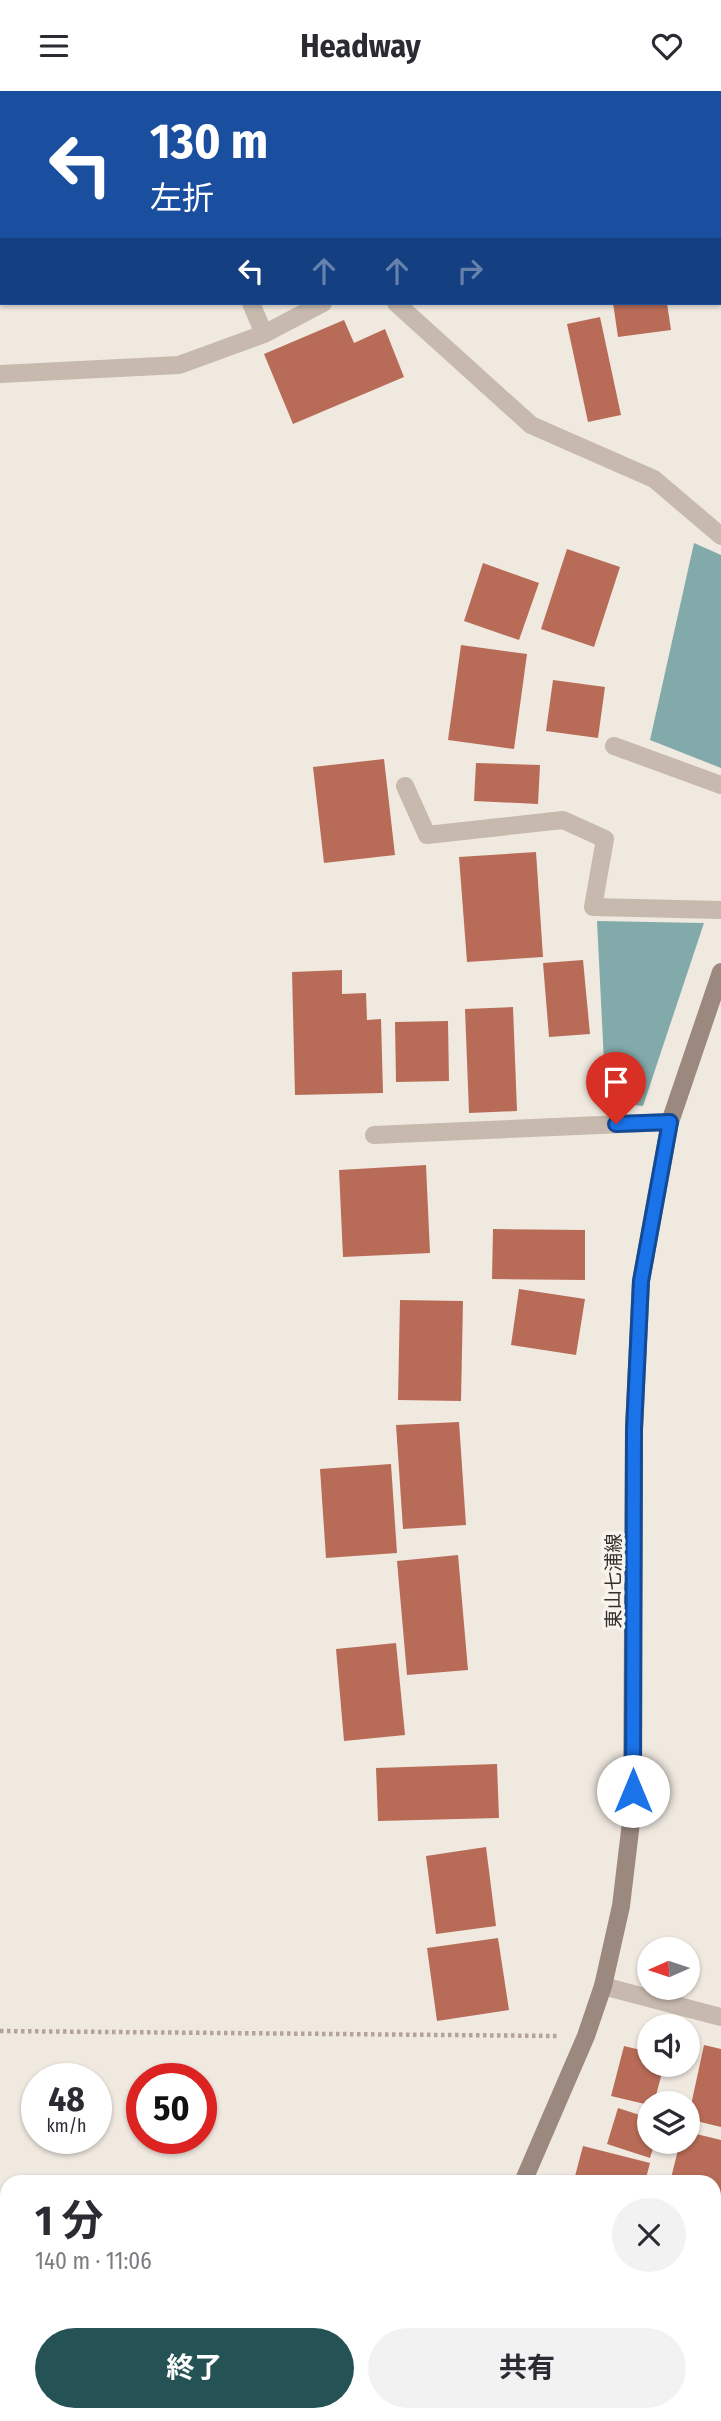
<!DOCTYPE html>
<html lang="ja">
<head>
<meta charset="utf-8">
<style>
	:root { --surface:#fff; --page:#f2f2f3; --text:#2b2b33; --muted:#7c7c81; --accent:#255254 }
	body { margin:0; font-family:"Fira Sans Condensed","Noto Sans JP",sans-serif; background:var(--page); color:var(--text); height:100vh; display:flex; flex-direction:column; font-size:26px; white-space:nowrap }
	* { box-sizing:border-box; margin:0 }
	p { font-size:23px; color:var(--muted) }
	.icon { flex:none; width:38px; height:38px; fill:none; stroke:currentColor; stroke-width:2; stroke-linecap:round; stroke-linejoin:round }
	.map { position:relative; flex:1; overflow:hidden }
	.drawer { position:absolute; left:0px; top:2084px; width:721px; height:247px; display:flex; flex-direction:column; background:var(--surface); border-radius:21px 21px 0 0; box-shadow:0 2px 5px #0004 }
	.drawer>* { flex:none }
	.hud { position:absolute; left:0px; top:0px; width:721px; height:214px; box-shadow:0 2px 5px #0004; background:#1a4fa0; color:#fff; overflow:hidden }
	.needle { width:46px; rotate:267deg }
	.tools { position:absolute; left:637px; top:1846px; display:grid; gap:14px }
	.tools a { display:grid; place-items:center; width:63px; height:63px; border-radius:50%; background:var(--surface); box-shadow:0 2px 5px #0004; font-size:35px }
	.speed { position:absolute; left:21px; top:1972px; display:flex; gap:14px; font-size:35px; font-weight:700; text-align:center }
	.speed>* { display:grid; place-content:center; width:91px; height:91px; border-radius:50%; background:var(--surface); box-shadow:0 2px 5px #0004; line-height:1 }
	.speed small { font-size:18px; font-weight:400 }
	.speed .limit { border:10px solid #d22; background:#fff; color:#111 }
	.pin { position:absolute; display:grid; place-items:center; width:60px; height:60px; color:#fff; margin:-72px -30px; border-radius:50% 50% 50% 0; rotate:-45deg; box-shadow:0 0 7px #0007 }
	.pin .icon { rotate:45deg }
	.me { position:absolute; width:77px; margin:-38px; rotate:0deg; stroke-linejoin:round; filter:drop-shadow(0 0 5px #0008) }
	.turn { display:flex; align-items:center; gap:24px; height:147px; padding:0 35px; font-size:32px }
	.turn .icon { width:91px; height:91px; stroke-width:2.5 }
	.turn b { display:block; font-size:49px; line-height:60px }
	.lanes { display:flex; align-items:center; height:66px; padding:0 35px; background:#0003; justify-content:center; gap:35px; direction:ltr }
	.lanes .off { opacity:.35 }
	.round { display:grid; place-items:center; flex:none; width:74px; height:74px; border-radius:37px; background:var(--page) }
	.summary { display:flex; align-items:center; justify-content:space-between; height:119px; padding:0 35px }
	h1 { font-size:42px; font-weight:700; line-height:52px }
	.cta { display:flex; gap:14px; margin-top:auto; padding:14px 35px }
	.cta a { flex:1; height:80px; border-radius:42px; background:var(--accent); color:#fff; font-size:28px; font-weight:700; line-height:80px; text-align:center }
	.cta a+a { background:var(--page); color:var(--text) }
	header { display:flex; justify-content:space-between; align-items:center; height:91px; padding:0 35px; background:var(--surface); font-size:32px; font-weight:700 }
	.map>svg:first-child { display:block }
	.water { fill:#83aaaa }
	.building { fill:#b86c57 }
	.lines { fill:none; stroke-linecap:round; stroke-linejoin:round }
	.path { stroke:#b3a398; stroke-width:4.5; stroke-dasharray:3.5 3.5; stroke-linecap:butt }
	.service { stroke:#c7b9ae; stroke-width:18 }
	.minor { stroke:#c7b9ae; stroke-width:18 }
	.secondary { stroke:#9b887f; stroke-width:18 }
	.route-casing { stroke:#114b97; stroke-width:18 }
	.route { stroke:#1a73e8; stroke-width:12 }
	.labels { text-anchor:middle; stroke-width:7; stroke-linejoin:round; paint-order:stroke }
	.street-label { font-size:19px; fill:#372f2b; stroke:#f8f3ed }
</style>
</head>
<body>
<header><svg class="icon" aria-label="menu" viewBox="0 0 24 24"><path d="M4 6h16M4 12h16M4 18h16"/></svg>Headway<svg class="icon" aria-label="heart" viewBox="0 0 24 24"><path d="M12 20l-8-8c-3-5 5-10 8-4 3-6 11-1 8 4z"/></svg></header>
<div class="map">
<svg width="721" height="2330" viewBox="0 0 721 2330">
	<rect width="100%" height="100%" fill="#f0e9e0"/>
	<g class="water">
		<path d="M694 452 721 464V677L650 649Z"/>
		<path d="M597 830 704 832 643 1015 606 1011Z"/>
	</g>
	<g class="building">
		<path d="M613 212H667L671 239 618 246Z"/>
		<path d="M600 226 621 324 588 331 567 233Z"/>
		<path d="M344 229 354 252 385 238 404 286 293 333 264 263Z"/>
		<path d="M567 458 620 476 594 556 541 538Z"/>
		<path d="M483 472 539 492 519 549 464 530Z"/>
		<path d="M461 554 527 563 514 658 448 649Z"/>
		<path d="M553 589 605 596 598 647 546 640Z"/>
		<path d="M384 668 395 764 324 772 313 676Z"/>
		<path d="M476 672 540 674 538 713 474 710Z"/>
		<path d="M536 761 543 866 467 871 459 766Z"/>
		<path d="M583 869 590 943 549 946 543 872Z"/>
		<path d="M342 879V903L366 902 367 929 381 928 383 1002 295 1004 292 881Z"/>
		<path d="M513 916 517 1020 469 1022 465 918Z"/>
		<path d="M448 930 449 990 396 991 395 931Z"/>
		<path d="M426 1074 430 1162 343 1166 339 1079Z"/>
		<path d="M493 1138 585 1139V1189L492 1188Z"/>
		<path d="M519 1198 585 1208 576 1264 511 1254Z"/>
		<path d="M400 1209 463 1210 461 1310 398 1309Z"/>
		<path d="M459 1331 466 1434 403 1438 396 1334Z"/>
		<path d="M391 1373 397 1462 326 1467 320 1378Z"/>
		<path d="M458 1464 468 1579 407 1584 397 1470Z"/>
		<path d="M396 1552 405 1644 344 1650 336 1558Z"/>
		<path d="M497 1673 499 1727 378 1730 376 1677Z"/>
		<path d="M486 1756 496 1835 436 1843 426 1765Z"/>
		<path d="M498 1847 509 1919 437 1930 427 1857Z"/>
		<path d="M704 1954 721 1958V2036L688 2028Z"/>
		<path d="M624 1955 649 1961V1974H664L654 2012 649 2014 611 2005Z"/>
		<path d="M618 2017 649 2027V2051H655L650 2067 607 2053Z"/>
		<path d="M688 2041 721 2049V2128L714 2126V2091H670L680 2051H688Z"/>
		<path d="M583 2055 650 2072 645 2091 574 2089Z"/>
	</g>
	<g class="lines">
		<path class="path" d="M0 1940 559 1945"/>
		<g class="service">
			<path d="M214 0V2"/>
			<path d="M251 212 264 243"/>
			<path d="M396 212 531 334 654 388 721 445"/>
			<path d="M0 283 179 274 264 243 323 212"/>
			<path d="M614 655 721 694"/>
			<path d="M405 695 427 744 563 729 605 748 593 816 721 819"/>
			<path d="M374 1044 670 1031"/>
			<path d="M603 1895 721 1926"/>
		</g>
		<path class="minor" d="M714 2233 721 2234"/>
		<g class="secondary">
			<path d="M523 2091 586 1945 603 1895 621 1815 632 1723 634 1338 641 1190 670 1031 721 881"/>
			<path d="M422 2330 424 2324"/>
		</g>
	</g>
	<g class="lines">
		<defs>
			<path id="route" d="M616 1033 670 1031 641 1190 634 1338 633 1700"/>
		</defs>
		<use href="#route" class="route-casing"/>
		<use href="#route" class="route"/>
	</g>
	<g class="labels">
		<g class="street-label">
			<text transform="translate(613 1490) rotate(-90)" y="7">東山七浦線</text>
		</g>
	</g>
</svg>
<div class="tools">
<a><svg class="needle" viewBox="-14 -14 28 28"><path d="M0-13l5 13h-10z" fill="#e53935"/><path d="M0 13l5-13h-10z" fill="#7c7c81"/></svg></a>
<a><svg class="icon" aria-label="sound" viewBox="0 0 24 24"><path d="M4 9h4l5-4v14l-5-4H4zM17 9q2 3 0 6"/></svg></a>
<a><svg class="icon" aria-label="layers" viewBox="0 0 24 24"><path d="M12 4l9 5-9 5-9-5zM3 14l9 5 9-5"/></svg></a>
</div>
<div class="speed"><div>48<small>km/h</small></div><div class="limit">50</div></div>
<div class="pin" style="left:616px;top:1033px;background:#d93025"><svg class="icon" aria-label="arrive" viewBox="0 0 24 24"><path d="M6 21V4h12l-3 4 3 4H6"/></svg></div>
<svg class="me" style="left:633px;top:1700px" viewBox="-20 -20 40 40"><circle r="19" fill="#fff"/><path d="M0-13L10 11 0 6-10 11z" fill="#1a73e8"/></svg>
<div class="hud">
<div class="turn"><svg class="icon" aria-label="left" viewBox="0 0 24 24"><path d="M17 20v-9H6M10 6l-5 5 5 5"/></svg><div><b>130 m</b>左折</div></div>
<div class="lanes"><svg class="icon" aria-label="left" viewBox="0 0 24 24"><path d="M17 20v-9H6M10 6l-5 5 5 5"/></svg><svg class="icon off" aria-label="ahead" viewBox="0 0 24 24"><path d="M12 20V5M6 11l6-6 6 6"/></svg><svg class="icon off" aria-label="ahead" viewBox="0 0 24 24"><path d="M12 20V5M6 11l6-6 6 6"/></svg><svg class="icon off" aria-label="right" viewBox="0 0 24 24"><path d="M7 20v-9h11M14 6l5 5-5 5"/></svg></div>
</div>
<section class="drawer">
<div class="summary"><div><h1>1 分</h1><p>140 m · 11:06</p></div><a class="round"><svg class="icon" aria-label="close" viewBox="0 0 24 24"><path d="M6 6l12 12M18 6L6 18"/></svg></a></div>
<div class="cta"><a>終了</a><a>共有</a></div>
</section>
</div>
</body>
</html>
